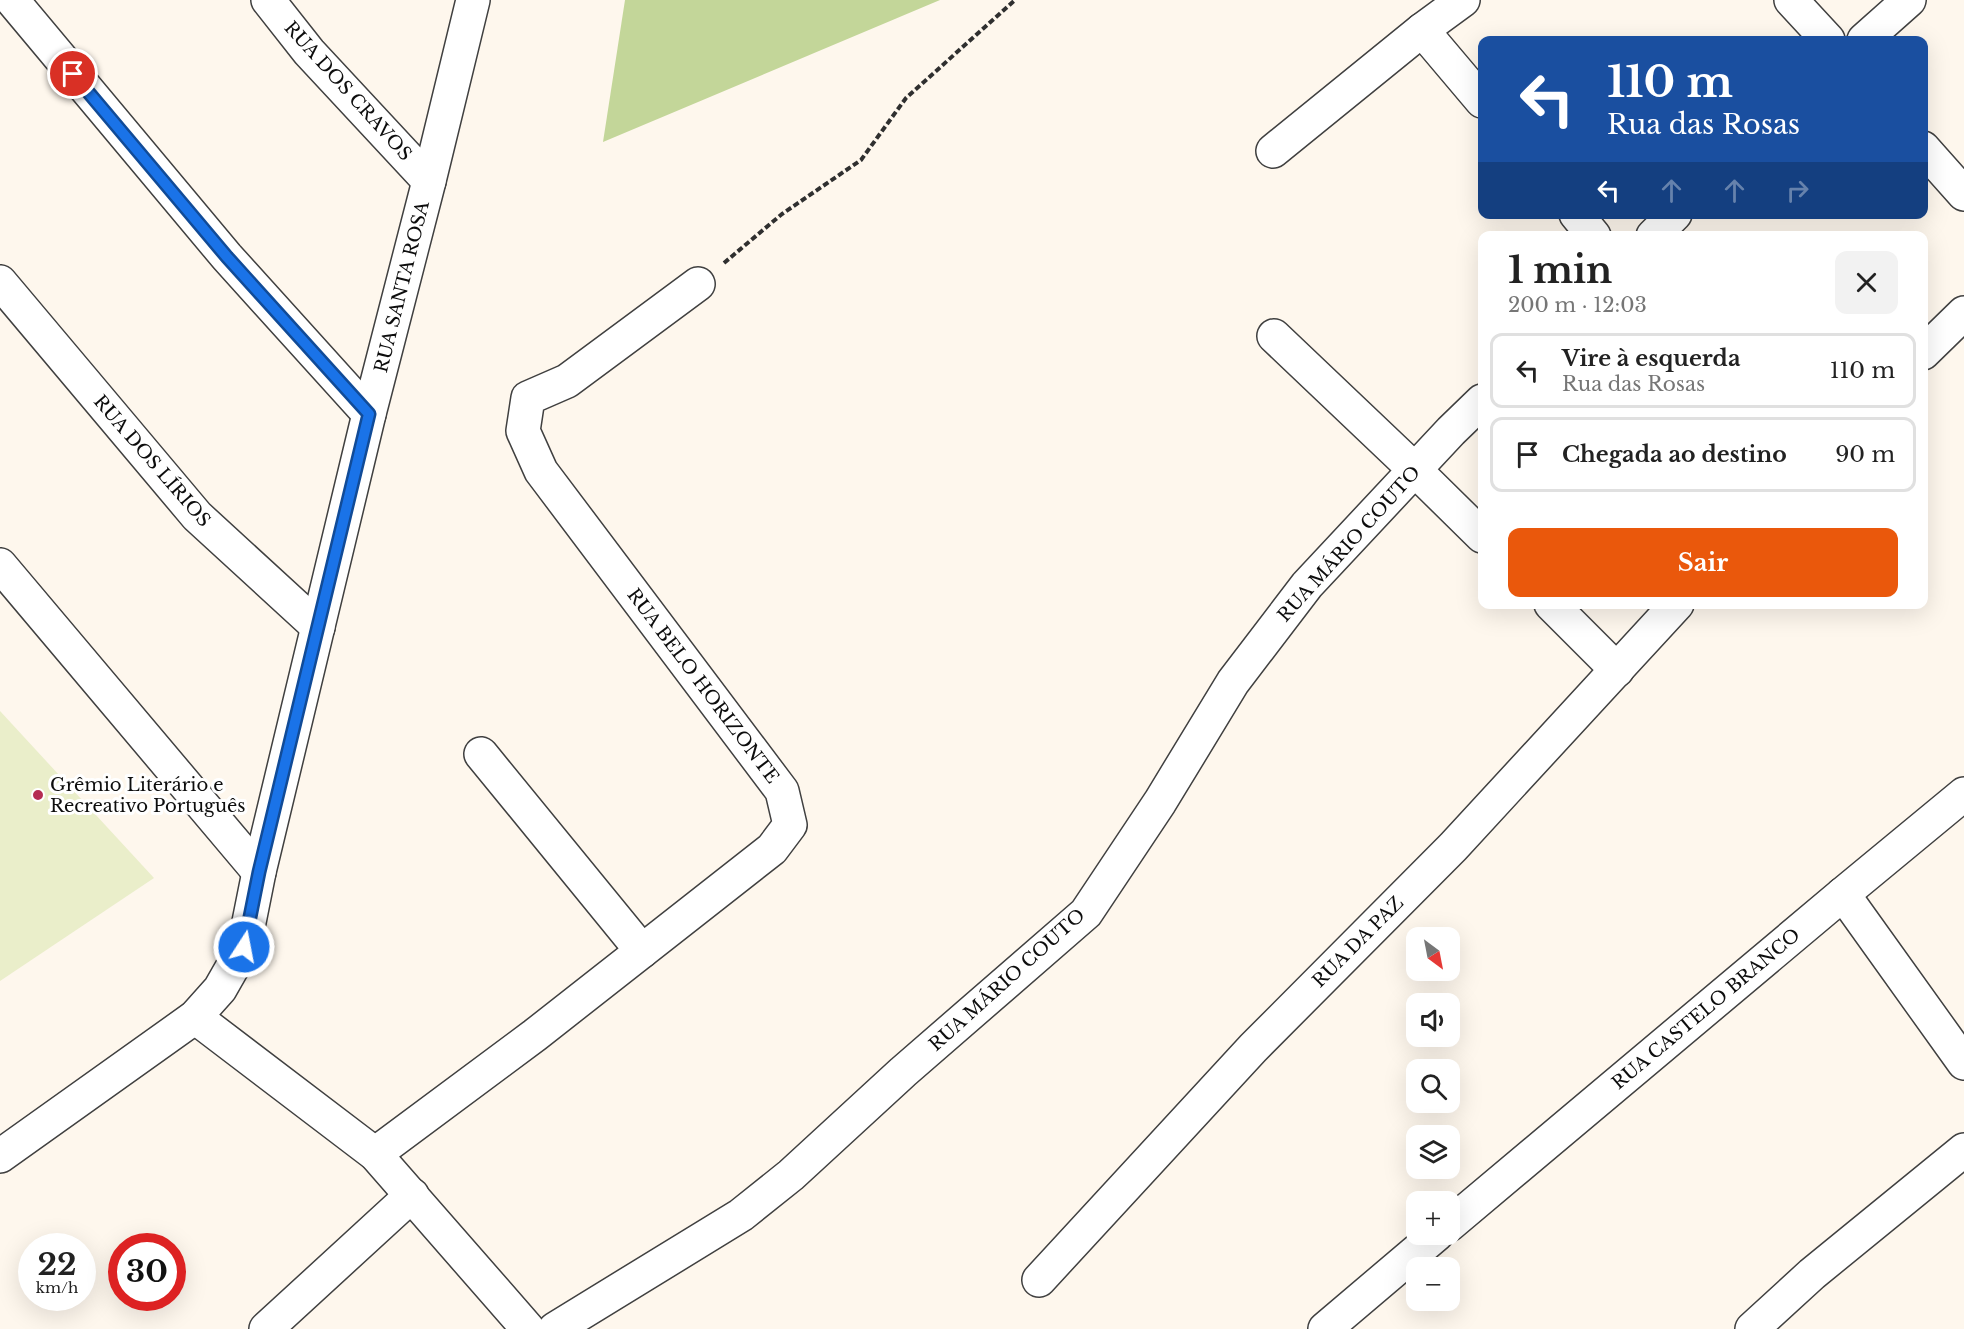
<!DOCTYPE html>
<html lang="pt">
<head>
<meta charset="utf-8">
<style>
	:root { --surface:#fff; --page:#f2f2f2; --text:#222; --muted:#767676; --line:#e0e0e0; --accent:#ea580c }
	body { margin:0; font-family:"Libre Baskerville",serif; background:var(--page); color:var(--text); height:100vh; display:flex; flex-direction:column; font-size:22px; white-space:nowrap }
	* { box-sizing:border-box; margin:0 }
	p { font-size:20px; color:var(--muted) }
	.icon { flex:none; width:33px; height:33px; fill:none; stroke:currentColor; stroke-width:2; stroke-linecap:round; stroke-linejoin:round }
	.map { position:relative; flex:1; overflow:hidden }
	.details { position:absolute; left:1478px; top:231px; width:450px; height:378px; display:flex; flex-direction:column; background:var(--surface); border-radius:12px; box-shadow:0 6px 24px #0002 }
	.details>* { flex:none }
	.top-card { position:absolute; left:1478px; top:36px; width:450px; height:183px; border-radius:12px; box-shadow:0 6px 24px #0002; background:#1a4fa0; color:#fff; overflow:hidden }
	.needle { width:39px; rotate:148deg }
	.tools { position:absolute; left:1406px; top:927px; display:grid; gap:12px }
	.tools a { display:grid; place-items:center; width:54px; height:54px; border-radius:12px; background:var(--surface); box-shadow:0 6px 24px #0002; font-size:30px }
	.speed { position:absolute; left:18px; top:1233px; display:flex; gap:12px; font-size:30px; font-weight:700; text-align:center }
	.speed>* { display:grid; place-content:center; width:78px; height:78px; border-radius:50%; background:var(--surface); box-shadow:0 6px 24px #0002; line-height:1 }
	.speed small { font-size:15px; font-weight:400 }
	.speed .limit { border:9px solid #d22; background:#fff; color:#111 }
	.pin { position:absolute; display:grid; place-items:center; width:51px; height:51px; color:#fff; margin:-26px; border:3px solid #fff; border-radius:50%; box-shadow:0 2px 6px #0007 }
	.me { position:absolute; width:66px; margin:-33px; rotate:11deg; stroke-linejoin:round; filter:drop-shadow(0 0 4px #0008) }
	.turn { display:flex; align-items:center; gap:21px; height:126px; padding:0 30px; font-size:27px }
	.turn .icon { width:78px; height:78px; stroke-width:2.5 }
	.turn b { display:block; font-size:42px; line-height:51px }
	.lanes { display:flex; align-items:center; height:57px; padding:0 30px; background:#0003; justify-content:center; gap:30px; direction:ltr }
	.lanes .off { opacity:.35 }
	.round { display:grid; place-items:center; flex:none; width:63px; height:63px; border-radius:12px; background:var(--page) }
	.summary { display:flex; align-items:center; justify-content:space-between; height:102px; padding:0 30px }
	h1 { font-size:36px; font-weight:700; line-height:45px }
	.primary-button { display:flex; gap:12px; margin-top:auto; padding:12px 30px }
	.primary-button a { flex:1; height:69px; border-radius:12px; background:var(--accent); color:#fff; font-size:24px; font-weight:700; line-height:69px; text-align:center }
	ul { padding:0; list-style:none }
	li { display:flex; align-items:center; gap:18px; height:75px; margin:0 12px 9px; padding:0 18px; border:3px solid var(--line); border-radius:12px }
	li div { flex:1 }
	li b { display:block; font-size:22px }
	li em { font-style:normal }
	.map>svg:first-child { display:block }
	.forest { fill:#c3d699 }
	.pitch { fill:#eaeeca }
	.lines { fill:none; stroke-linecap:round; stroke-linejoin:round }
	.minor-casing { stroke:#404040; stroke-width:36 }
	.path { stroke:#2f2f2f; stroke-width:4; stroke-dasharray:6 3; stroke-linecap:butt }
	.minor { stroke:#fff; stroke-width:33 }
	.route-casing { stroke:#114b97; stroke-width:15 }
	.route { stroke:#1a73e8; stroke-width:10 }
	.poi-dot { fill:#b52c52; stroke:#fff; stroke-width:2 }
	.labels { text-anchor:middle; stroke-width:6; stroke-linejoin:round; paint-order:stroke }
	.street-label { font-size:18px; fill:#0d0d0d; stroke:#fff }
	.poi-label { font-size:18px; fill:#0d0d0d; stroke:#fff; text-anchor:start }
</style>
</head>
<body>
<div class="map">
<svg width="1964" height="1329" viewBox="0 0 1964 1329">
	<rect width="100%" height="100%" fill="#fef7ed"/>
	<path class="forest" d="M625 0H940L603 142Z"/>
	<path class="pitch" d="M0 711 154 878 0 981Z"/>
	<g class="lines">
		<defs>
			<g id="minor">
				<path d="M12 0 227 257 369 414"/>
				<path d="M268 0 309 52 429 181"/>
				<path d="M1791 0 1828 40"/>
				<path d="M1422 30 1482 101"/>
				<path d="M1864 40 1909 0"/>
				<path d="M1923 148 1964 194"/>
				<path d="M1273 151 1422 30 1463 0"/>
				<path d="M1576 214 1594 236"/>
				<path d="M1653 236 1675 214"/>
				<path d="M0 282 197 516 318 627"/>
				<path d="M1274 336 1415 470 1482 536"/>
				<path d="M1923 353 1964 313"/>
				<path d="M0 565 259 872"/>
				<path d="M1551 604 1617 670"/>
				<path d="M481 754 642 951"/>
				<path d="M1843 894 1964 1063"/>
				<path d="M195 1017 375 1154 528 1329"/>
				<path d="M375 1154 535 1035 772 849 790 825 782 791 541 471 523 431 528 398 567 381 698 284"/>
				<path d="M0 1156 195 1017 220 989 244 947 259 872 369 414 429 181 473 0"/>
				<path d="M1449 1225 1843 894 1964 794"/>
				<path d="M1039 1280 1253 1048 1453 847 1677 604"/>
				<path d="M266 1329 412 1195"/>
				<path d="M555 1329 741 1215 791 1175 903 1072 1086 913 1160 802 1233 682 1307 585 1451 431 1482 401"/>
				<path d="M1325 1329 1437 1234"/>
				<path d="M1752 1329 1812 1274 1964 1150"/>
			</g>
		</defs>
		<use href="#minor" class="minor-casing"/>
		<path class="path" d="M724 263 782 214 861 160 906 98 1015 0"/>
		<use href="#minor" class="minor"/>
	</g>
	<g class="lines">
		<defs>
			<path id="route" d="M73 74 227 257 369 414 259 872 244 947"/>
		</defs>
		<use href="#route" class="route-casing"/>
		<use href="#route" class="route"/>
	</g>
	<circle class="poi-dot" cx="38" cy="795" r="6"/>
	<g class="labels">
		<g class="street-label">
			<text transform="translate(348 91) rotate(48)" y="6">RUA DOS CRAVOS</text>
			<text transform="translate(402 287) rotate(-76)" y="6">RUA SANTA ROSA</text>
			<text transform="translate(152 461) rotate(49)" y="6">RUA DOS LÍRIOS</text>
			<text transform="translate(1349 544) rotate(-48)" y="6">RUA MÁRIO COUTO</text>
			<text transform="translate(703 686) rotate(53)" y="6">RUA BELO HORIZONTE</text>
			<text transform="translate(1358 942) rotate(-45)" y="6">RUA DA PAZ</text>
			<text transform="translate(1007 980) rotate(-42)" y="6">RUA MÁRIO COUTO</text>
			<text transform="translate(1706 1009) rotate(-40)" y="6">RUA CASTELO BRANCO</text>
		</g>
		<g class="poi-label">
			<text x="50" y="791">Grêmio Literário e<tspan x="50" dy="21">Recreativo Português</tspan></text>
		</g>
	</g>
</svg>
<div class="tools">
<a><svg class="needle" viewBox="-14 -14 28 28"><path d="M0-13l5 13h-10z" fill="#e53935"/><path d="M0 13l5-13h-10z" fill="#767676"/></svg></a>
<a><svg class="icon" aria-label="sound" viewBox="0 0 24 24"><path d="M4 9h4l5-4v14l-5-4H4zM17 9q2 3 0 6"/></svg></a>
<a><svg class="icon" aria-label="search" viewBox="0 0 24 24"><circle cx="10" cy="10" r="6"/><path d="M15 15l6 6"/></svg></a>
<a><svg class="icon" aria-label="layers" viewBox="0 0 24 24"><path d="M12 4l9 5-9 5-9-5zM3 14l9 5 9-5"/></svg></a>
<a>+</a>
<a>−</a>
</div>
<div class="speed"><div>22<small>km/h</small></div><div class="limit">30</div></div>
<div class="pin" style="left:73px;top:74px;background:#d93025"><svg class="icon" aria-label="arrive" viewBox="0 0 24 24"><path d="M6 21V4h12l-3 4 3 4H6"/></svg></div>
<svg class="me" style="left:244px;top:947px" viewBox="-20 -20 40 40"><circle r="17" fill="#1a73e8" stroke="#fff" stroke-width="3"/><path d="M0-11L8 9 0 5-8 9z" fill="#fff"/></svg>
<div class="top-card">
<div class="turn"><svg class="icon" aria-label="left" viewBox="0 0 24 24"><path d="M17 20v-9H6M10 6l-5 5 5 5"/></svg><div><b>110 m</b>Rua das Rosas</div></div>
<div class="lanes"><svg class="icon" aria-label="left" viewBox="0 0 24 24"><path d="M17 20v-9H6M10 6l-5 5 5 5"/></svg><svg class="icon off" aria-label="ahead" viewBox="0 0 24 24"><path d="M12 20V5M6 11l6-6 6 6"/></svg><svg class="icon off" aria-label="ahead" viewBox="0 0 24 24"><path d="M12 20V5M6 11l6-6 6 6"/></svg><svg class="icon off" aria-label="right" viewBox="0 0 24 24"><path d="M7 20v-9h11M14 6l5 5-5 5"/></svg></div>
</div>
<section class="details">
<div class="summary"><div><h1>1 min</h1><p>200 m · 12:03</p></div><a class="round"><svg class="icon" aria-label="close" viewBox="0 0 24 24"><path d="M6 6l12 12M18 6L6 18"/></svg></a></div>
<ul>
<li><svg class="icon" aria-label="left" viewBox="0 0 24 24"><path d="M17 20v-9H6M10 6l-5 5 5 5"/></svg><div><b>Vire à esquerda</b><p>Rua das Rosas</p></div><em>110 m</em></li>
<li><svg class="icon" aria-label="arrive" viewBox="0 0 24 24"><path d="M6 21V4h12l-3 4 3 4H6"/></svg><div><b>Chegada ao destino</b></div><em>90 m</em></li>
</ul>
<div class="primary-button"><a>Sair</a></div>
</section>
</div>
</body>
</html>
